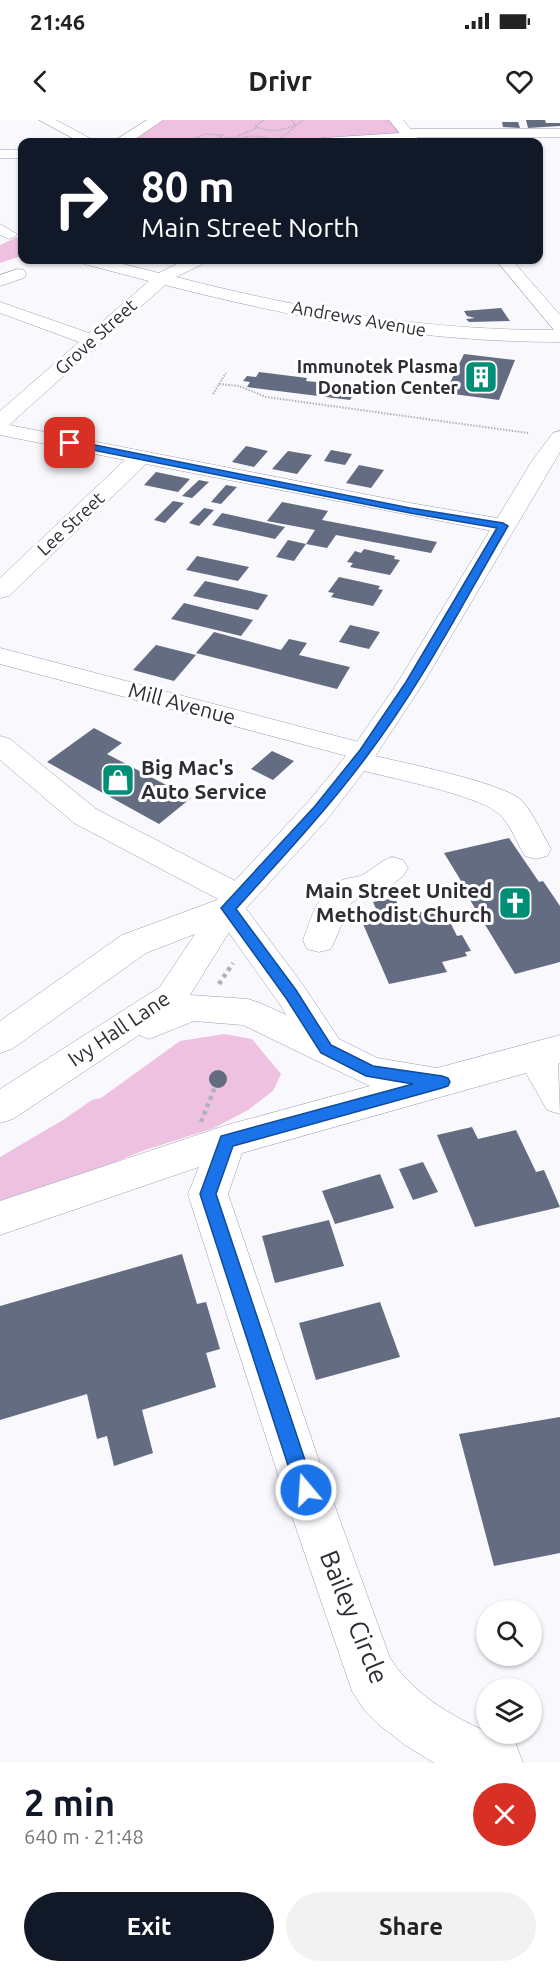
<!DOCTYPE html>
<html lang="en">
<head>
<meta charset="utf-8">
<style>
	:root { --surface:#fff; --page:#f2f2f2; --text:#222; --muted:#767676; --accent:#111827 }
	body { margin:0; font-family:Ubuntu,sans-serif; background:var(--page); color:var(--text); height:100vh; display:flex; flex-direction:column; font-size:22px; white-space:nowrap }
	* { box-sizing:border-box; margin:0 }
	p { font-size:20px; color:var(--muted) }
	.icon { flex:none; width:33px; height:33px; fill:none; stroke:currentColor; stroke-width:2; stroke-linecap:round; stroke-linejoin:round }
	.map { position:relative; height:1643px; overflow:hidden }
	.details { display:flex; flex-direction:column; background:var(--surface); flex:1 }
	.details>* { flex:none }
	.guide { position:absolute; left:18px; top:18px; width:525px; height:126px; border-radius:12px; box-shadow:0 2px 4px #0004; background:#111827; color:#fff; overflow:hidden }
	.controls { position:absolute; left:476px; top:1480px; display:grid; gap:12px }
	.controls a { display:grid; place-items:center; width:66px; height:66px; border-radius:50%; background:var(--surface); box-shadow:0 2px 4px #0004; font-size:30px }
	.pin { position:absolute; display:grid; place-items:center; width:51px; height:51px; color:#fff; margin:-26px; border-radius:12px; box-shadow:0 3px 9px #0006 }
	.me { position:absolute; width:66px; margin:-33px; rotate:342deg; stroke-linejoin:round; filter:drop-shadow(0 0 4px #0008) }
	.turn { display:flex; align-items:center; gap:21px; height:126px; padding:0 24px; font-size:27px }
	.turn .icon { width:78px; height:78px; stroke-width:2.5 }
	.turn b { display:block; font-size:42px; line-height:51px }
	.round { display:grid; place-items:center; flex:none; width:63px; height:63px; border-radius:32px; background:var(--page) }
	.summary { display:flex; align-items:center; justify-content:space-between; height:102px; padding:0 24px }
	h1 { font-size:36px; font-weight:700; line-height:45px; color:var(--accent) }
	.button { display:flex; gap:12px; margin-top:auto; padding:12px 24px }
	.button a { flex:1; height:69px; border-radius:36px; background:var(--accent); color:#fff; font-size:24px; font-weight:700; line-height:69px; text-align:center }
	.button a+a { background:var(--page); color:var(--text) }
	.status { display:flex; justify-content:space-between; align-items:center; height:42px; padding:0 30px; background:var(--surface); direction:ltr }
	.status svg { height:16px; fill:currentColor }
	header { display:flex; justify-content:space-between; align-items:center; height:78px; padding:0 24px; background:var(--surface); font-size:27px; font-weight:700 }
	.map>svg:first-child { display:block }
	.green { fill:#efc1e0 }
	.building { fill:#646c81 }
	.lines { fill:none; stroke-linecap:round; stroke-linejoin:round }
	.minor-casing { stroke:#a09cb4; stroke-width:1 }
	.major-casing { stroke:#a09cb4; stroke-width:1 }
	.path-far2 { stroke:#b2b1b8; stroke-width:1.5; stroke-dasharray:1.5 1.5; stroke-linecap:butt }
	.path-far1 { stroke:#b2b1b8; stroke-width:2; stroke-dasharray:1.5 1.5; stroke-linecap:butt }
	.path { stroke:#b2b1b8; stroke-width:4.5; stroke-dasharray:4 4; stroke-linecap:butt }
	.minor { fill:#fff; fill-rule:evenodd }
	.major { fill:#fff; fill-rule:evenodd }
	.route { fill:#1a73e8; stroke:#114b97; stroke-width:1.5 }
	.labels { text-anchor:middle; stroke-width:6; stroke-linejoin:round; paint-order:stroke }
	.far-street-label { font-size:18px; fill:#2e2d36; stroke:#fff }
	.far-poi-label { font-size:18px; font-weight:bold; fill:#2e2d36; stroke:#fff; text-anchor:end }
	.street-label { font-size:21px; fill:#2e2d36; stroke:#fff }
	.poi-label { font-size:21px; font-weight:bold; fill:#2e2d36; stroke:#fff; text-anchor:start }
	.near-street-label { font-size:26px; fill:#2e2d36; stroke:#fff }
</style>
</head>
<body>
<div class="status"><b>21:46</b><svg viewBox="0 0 49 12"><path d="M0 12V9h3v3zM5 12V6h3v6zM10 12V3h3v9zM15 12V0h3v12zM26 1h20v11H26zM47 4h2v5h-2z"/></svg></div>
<header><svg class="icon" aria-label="back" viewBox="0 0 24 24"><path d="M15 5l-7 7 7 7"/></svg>Drivr<svg class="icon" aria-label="heart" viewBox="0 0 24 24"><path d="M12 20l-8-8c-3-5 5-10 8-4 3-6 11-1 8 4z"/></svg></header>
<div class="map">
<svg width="560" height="1643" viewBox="0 0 560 1643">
	<rect width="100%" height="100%" fill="#f8f8fd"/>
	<g class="green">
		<path d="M156 0H396L409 16 322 22H122Z"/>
		<path d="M22 115V136L0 143V125Z"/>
		<path d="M224 914 252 919 281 954 273 971 248 990 214 1008 142 1031 0 1089V1037L63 1000 92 980 101 978 180 921Z"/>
	</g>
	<g class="building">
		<path d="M526 0H545L546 3H560V6L528 8Z"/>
		<path d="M502 2H518L520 8 503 7Z"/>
		<path d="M501 188 510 201 469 202 466 199 475 198 467 196 464 191Z"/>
		<path d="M464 234 515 240 499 280 445 273Z"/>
		<path d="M259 252 307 258 306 261 360 266 358 270H364L360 276 353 275 350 280 247 267 250 262 243 261 247 256 256 257Z"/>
		<path d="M246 326 268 331 254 347 232 342Z"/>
		<path d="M331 330 352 334 345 345 324 341Z"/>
		<path d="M288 331 312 335 297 354 272 349Z"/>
		<path d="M359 345 384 350 371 368 346 363Z"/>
		<path d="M156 352 190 359 178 372 144 365Z"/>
		<path d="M199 360 209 362 192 378 182 376Z"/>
		<path d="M226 365 237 367 221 384 211 382Z"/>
		<path d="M173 381 184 383 165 403 154 400Z"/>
		<path d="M282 382 328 391 322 400 437 422 431 433 336 415 327 428 306 424 315 410 267 401Z"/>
		<path d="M204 388 214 390 199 406 189 403Z"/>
		<path d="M222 393 285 407 275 419 212 405Z"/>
		<path d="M288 420 306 424 294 441 276 437Z"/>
		<path d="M364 429 395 436 394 439 400 440 390 455 350 447 353 443 347 442 355 431 361 433Z"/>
		<path d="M197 436 249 447 238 461 186 450Z"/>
		<path d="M339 457 380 466 378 469 383 470 373 486 331 477 334 473 328 472Z"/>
		<path d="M205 461 268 475 258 490 193 476Z"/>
		<path d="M184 483 253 500 241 516 171 499Z"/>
		<path d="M350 505 380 512 369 529 339 522Z"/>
		<path d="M214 512 281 530 289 519 307 523 299 535 350 547 337 569 196 533Z"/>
		<path d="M156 525 196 535 174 561 133 550Z"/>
		<path d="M94 608 122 623 107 634 191 678 159 704 47 642Z"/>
		<path d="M272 631 294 641 273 660 251 649Z"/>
		<path d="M509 718 539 762 543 761 560 786V842L515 854 470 780 479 778 472 767 466 769 444 733Z"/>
		<path d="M395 778 403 796 436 789 442 802 449 800 457 816 462 815 471 831 465 832 467 836 442 842 447 852 389 864 363 804 381 800 373 782Z"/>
		<circle cx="218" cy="959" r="9"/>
		<path d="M472 1007 478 1019 516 1010 536 1052 544 1050 560 1087 475 1107 437 1015Z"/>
		<path d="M423 1042 438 1072 413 1080 399 1049Z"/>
		<path d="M380 1054 394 1088 335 1104 322 1071Z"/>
		<path d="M329 1100 344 1146 275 1163 262 1116Z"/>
		<path d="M182 1134 197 1184 206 1182 220 1229 206 1233 216 1267 142 1290 153 1333 114 1346 107 1316 97 1319 87 1274 0 1300V1186Z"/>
		<path d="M380 1182 400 1237 316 1260 299 1203Z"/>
		<path d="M560 1297V1433L494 1446 459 1314Z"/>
	</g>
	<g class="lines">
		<defs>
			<g id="minor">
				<path d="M39 0H56L97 22H80Z"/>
				<path d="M147 0H163L131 22H115L117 19Z"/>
				<path d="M406 9H560V17H415C403 25 332 24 315 22L322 18 400 13Z"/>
				<rect x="0" y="30" width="22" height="8"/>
				<path d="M0 104 17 114 15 117 9 119 0 115Z"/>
				<path d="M82 140H107L159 153 185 140H205L203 144 176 157C305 190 426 211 560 210V222C420 222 299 199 165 165L9 305 410 383 503 399 511 401 514 406 511 411 503 413 146 344 9 476 0 478V458L125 340 0 315V291L79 222 0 193V182L89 213 149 161 84 144Z"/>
				<path d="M18 149 24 150 26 154 24 158 0 166V155Z"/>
				<path d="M0 528 374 626 378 632 375 636C404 643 505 663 522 681 534 694 542 714 551 729L547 736 536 739 525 736C517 723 510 703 498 693 476 674 381 656 348 647L344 641 347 636 0 544Z"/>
				<path d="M0 616 10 619 96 689 249 768 254 776 249 784 244 786 303 865 339 919 377 938 437 948 560 915V943L558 944 560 994 547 990 526 953 242 1033 228 1074 329 1370 390 1538C419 1583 469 1605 516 1624L523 1643H434L405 1625 378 1604 365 1591 352 1571 283 1370 188 1074 199 1047 0 1115V1081L227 1005 370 966 313 939 279 883 217 796 212 788 218 779 74 703 0 640Z"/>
				<path d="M392 737 403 740 408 748 403 756 383 772 359 778 351 783 331 829 319 832 307 829 303 820C311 800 317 772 338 762 345 758 353 758 360 756 372 751 379 741 392 737Z"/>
			</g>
			<g id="major">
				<path d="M389 0H403L421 22H407Z"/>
				<path d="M496 140H512L560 195V211L554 210Z"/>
				<path d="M560 311V332L424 562 374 638 330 696 239 796 190 875 248 879 260 883 339 919 344 929 339 939 326 943 313 939 243 905 194 901 149 919 139 915 13 999 0 1003V969L160 867 195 814 146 833 12 929 0 933V901L122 815 217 780 308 682 354 626 398 562 532 341 553 313Z"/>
			</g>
		</defs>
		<use href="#minor" class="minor-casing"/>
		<use href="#major" class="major-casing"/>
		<g class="path-far2">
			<path d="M264 0 255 6C269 13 281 11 295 5L292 0"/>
			<path d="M221 18H235L258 7"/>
			<path d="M188 22 205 14 223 15 212 22"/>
			<path d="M236 22C244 14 257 16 267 18L269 22"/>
			<path d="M277 22 303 0"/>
		</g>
		<g class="path-far1">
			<path d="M219 264 226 253"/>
			<path d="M213 274 219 264 239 266 266 277 528 313"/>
		</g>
		<g class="path">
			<path d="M219 864 233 843"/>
			<path d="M201 1002 215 967"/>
		</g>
		<use href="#minor" class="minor"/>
		<use href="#major" class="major"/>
	</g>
	<path class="route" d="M70 320 410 388 503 403 508 406C463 483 421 565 367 636 327 690 281 739 236 789L296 870 331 925 373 946 442 956 448 958 450 962 448 966 442 968 233 1026 216 1074 315 1370 313 1377 306 1379 299 1377 296 1370 200 1074 221 1016 413 964 366 956 321 933 286 878 221 788 315 686 360 630 406 562 497 408 410 393 67 325V321Z"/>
	<defs>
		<symbol id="building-square" viewBox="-11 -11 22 22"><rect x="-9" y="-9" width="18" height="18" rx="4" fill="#008e77" stroke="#fff"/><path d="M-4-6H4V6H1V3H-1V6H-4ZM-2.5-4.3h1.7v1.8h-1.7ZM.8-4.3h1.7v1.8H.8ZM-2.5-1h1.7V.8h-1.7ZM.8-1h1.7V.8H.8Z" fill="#fff"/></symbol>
		<symbol id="shop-square" viewBox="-11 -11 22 22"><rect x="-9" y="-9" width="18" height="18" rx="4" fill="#008e77" stroke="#fff"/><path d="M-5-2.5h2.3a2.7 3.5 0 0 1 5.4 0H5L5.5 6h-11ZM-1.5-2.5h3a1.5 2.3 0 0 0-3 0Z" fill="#fff"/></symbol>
		<symbol id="church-square" viewBox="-11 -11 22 22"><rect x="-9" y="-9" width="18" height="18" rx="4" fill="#008e77" stroke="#fff"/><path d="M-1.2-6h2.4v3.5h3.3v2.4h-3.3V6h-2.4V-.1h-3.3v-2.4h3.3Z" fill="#fff"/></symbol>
	</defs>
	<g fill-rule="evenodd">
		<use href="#building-square" x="462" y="238" width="38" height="38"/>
		<use href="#shop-square" x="99" y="641" width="38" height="38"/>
		<use href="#church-square" x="496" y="764" width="38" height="38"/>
	</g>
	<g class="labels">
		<g class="far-street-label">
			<text transform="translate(359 199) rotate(10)" y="6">Andrews Avenue</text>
			<text transform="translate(96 217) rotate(-42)" y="6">Grove Street</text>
			<text transform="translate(71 404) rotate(-43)" y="6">Lee Street</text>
		</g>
		<g class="far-poi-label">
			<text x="458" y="253">Immunotek Plasma<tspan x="458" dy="21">Donation Center</tspan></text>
		</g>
		<g class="street-label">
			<text transform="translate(182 584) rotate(15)" y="7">Mill Avenue</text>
			<text transform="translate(119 909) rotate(-34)" y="7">Ivy Hall Lane</text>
		</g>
		<g class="poi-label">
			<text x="141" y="655">Big Mac's<tspan x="141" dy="24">Auto Service</tspan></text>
			<text x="492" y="778" text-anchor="end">Main Street United<tspan x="492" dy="24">Methodist Church</tspan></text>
		</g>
		<g class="near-street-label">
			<text transform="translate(354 1497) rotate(68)" y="9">Bailey Circle</text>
		</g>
	</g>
</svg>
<div class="controls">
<a><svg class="icon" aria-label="search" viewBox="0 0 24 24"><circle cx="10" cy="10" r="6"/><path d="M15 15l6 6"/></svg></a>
<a><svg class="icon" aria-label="layers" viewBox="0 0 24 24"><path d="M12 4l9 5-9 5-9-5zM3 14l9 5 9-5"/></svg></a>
</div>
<div class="pin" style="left:70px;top:323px;background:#d93025"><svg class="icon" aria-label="arrive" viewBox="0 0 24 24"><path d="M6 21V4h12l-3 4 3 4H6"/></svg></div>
<svg class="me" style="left:306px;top:1370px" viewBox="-20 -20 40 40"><circle r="17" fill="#1a73e8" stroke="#fff" stroke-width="3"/><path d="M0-11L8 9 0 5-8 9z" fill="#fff"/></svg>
<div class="guide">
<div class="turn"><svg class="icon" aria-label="right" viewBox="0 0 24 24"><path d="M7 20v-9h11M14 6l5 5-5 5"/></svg><div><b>80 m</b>Main Street North</div></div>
</div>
</div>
<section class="details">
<div class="summary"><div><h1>2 min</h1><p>640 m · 21:48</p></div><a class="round" style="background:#d93025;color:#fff"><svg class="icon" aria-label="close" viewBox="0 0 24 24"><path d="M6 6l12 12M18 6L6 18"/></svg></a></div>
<div class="button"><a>Exit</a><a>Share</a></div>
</section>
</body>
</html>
